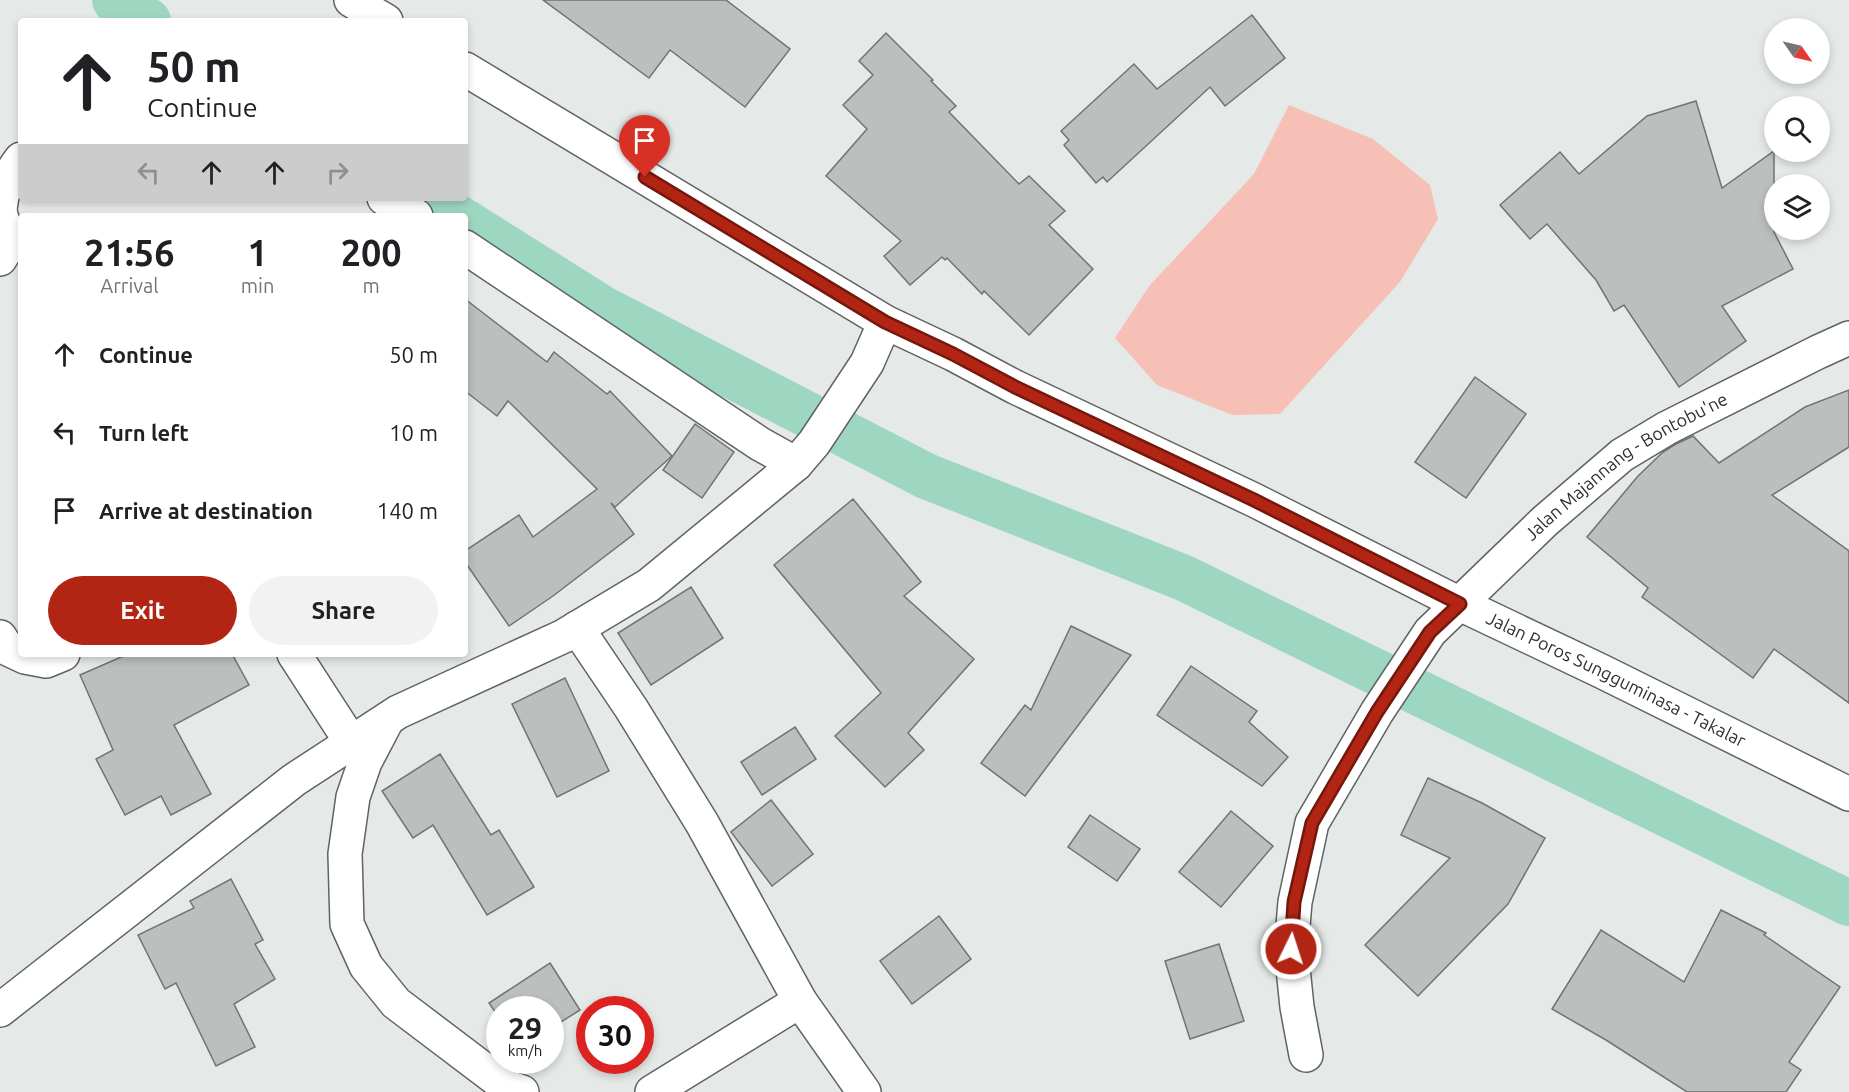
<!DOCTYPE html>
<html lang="en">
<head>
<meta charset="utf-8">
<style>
	:root { --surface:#fff; --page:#f2f2f2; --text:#202124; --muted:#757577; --accent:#b22514 }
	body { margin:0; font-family:Ubuntu,sans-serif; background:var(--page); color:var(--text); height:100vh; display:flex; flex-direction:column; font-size:22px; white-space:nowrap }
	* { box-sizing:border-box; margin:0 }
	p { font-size:20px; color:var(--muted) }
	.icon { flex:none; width:33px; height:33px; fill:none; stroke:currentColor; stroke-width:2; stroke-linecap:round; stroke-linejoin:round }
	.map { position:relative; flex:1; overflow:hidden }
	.side { position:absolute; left:18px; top:213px; width:450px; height:444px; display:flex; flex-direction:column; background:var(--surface); border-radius:6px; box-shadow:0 3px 9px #0003 }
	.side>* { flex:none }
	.hud { position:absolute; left:18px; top:18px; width:450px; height:183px; border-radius:6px; box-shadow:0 3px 9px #0003; background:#fff; color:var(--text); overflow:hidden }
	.needle { width:39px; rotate:124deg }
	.controls { position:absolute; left:1764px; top:18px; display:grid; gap:12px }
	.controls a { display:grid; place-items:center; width:66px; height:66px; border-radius:50%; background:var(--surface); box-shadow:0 3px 9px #0003; font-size:30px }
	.speed { position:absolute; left:486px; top:996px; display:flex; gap:12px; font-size:30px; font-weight:700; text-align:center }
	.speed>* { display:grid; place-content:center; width:78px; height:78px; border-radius:50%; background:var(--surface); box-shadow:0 3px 9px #0003; line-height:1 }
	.speed small { font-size:15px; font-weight:400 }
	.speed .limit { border:9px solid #d22; background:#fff; color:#111 }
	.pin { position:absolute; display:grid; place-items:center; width:51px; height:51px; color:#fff; margin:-62px -26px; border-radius:50% 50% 50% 0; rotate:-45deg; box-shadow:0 0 6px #0007 }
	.pin .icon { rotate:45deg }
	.me { position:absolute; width:66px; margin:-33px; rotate:4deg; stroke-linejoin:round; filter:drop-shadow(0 0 4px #0008) }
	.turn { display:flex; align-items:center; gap:21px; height:126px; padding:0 30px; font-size:27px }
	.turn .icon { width:78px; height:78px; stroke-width:2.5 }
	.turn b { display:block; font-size:42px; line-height:51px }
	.lanes { display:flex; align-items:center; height:57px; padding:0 30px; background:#0003; justify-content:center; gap:30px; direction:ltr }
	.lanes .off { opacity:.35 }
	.eta { display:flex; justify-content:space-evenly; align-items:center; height:102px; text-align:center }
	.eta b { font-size:36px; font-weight:700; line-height:42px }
	.action { display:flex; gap:12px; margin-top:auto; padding:12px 30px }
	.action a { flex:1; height:69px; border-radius:36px; background:var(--accent); color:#fff; font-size:24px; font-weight:700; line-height:69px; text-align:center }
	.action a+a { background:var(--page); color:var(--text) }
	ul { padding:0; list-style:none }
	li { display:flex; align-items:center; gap:18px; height:78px; padding:0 30px }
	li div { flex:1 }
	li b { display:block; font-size:22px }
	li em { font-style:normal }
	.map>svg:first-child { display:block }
	.green { fill:#f7c0b6 }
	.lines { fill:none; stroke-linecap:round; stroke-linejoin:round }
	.canal { stroke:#9ed7c1; stroke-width:46 }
	.building { fill:#bbbfbd; stroke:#707472; stroke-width:1.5 }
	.street-casing { stroke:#5f6361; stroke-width:36 }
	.highway-casing { stroke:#5f6361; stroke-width:36 }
	.street { stroke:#fff; stroke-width:33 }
	.highway { stroke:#fff; stroke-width:33 }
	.route-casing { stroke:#74180d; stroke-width:15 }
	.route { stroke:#b22514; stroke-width:10 }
	.labels { text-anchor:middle; stroke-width:4.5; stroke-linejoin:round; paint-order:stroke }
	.street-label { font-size:18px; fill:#2f3130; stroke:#f2f7f5 }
</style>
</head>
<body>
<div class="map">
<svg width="1849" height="1092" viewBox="0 0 1849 1092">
	<rect width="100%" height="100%" fill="#e5eae8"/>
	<path class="green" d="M1289 105 1373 139 1430 185 1438 219 1400 282 1280 414 1232 415 1157 385 1115 338 1149 286 1254 174Z"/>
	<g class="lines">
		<g class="canal">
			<path d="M115 0 148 21"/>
			<path d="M428 198 456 216"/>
			<path d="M465 222 603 309 926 476 1184 578 1849 903"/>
		</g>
	</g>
	<g class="building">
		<path d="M543 0H726L790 49 745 107 670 50 649 78Z"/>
		<path d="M1252 15 1285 58 1225 106 1210 87 1107 182 1103 177 1096 183 1064 145 1069 140 1061 131 1134 64 1157 89Z"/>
		<path d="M886 33 933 80 931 81 956 106 949 112 1019 184 1029 176 1065 211 1049 225 1093 269 1029 335 984 291 982 294 947 258 945 260 942 257 910 285 884 256 901 241 826 176 867 129 843 105 873 75 859 61Z"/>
		<path d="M1696 101 1722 188 1774 151V232L1793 269 1722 306 1746 341 1679 387 1624 305 1614 311 1596 280 1547 224 1530 239 1500 205 1560 152 1579 174 1647 116Z"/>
		<path d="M465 299 547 362 554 352 607 394 610 391 672 456 615 507 611 503 634 534 553 596 509 626 465 562V551L519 515 533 537 597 489 508 401 497 416 465 391Z"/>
		<path d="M1475 377 1526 414 1466 498 1415 462Z"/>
		<path d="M1849 390V447L1772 495 1849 551V703L1774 649 1753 678 1642 597 1648 588 1587 537 1638 476 1663 452 1676 444 1693 436 1719 463 1805 407Z"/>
		<path d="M695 424 734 452 702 498 663 470Z"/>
		<path d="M853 499 921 582 904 596 974 659 908 733 924 750 885 787 835 736 881 693 774 565Z"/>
		<path d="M691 587 723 638 651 685 618 633Z"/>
		<path d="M1071 626 1131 655 1025 796 981 763 1025 705 1031 710Z"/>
		<path d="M128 654H232L249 685 174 725 211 794 171 815 161 796 125 815 96 759 113 750 80 675Z"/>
		<path d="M1191 666 1257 711 1249 722 1288 757 1262 786 1157 715Z"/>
		<path d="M565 678 609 771 557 797 512 704Z"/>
		<path d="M795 727 816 759 762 795 741 762Z"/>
		<path d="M440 754 491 835 499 830 534 887 487 915 433 825 413 838 382 791Z"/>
		<path d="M1428 778 1482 803 1545 838 1508 904 1418 996 1365 945 1450 858 1401 835Z"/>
		<path d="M771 800 813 854 772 886 731 832Z"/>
		<path d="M1231 811 1273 846 1221 907 1179 872Z"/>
		<path d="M1090 815 1140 849 1117 881 1068 847Z"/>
		<path d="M231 879 263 940 255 944 275 979 234 1004 255 1047 216 1066 176 983 165 989 138 935 194 908 190 901Z"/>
		<path d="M1721 910 1766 933 1764 935 1840 987 1789 1062 1801 1070 1786 1092H1687L1606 1040 1552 1009 1601 930 1684 982Z"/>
		<path d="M939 916 971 959 912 1004 880 961Z"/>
		<path d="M1219 944 1244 1021 1190 1039 1165 961Z"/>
		<path d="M550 963 580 1010 550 1029V1010H500V1019L489 1003Z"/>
	</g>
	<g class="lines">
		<defs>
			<g id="street">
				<path d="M384 198 416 216"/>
				<path d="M0 212C1 191 8 176 21 159"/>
				<path d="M0 213C6 230 12 243 0 259"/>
				<path d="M465 247 760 444 796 464"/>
				<path d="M577 628 631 708 702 823 800 1001"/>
				<path d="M0 637 8 649 25 657 46 661 63 654"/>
				<path d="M294 654 351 742"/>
				<path d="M387 720 365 762 353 797 345 854 347 924 366 966 396 1003 507 1087 522 1092"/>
				<path d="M0 1010 294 780 398 712 564 636 649 585 796 464 814 443 867 363 885 322"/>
				<path id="s1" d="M1306 1055 1297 1007 1291 949 1295 902 1312 823 1377 712 1430 632 1545 521 1622 455 1667 428 1818 352 1849 338"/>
				<path d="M652 1092 800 1001 864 1092"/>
			</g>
			<g id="highway">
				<path d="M351 0 386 21"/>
				<path id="s2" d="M465 69 885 322 953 354 1015 387 1254 500 1460 604 1601 671 1849 794"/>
			</g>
		</defs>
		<use href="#street" class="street-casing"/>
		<use href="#highway" class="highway-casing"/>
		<use href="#street" class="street"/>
		<use href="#highway" class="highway"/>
	</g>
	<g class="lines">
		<defs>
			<path id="route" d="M645 177 885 322 953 354 1015 387 1254 500 1460 604 1430 632 1377 712 1312 823 1294 902 1291 949"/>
		</defs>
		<use href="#route" class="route-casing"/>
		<use href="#route" class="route"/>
	</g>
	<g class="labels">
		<g class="street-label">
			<text dy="6" stroke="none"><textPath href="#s1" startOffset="718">Jalan Majannang - Bontobu'ne</textPath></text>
			<text dy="6" stroke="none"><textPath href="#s2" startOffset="1304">Jalan Poros Sungguminasa - Takalar</textPath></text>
		</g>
	</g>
</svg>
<div class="controls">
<a><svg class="needle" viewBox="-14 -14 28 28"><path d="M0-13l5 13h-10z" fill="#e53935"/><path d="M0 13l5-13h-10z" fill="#757577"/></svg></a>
<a><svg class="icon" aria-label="search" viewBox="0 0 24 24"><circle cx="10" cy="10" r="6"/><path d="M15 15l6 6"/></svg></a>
<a><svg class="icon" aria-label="layers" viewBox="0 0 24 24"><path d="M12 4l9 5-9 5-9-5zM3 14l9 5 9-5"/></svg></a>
</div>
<div class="speed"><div>29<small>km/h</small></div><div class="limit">30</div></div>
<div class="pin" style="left:645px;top:177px;background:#d93025"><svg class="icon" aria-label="arrive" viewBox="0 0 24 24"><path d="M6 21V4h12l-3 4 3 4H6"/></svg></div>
<svg class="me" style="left:1291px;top:949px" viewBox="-20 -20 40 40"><circle r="17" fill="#b22514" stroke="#fff" stroke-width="3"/><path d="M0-11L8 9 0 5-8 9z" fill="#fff"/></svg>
<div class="hud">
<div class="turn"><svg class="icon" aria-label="ahead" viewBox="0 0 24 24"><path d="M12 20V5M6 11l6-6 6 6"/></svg><div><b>50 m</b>Continue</div></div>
<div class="lanes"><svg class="icon off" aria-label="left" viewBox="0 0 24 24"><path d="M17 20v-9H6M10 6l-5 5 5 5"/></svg><svg class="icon" aria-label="ahead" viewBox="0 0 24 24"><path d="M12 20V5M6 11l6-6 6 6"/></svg><svg class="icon" aria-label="ahead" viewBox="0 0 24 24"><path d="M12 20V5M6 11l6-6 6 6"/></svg><svg class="icon off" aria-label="right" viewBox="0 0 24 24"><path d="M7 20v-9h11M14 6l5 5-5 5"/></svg></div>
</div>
<section class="side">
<div class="eta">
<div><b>21:56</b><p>Arrival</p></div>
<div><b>1</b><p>min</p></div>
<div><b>200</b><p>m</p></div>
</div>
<ul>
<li><svg class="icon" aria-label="ahead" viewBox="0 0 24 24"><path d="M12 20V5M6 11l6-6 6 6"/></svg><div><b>Continue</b></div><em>50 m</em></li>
<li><svg class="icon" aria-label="left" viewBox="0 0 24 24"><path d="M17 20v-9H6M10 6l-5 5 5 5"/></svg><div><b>Turn left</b></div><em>10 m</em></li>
<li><svg class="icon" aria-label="arrive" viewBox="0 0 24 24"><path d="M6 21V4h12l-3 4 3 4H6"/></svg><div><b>Arrive at destination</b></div><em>140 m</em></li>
</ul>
<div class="action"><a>Exit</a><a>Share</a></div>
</section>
</div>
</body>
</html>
